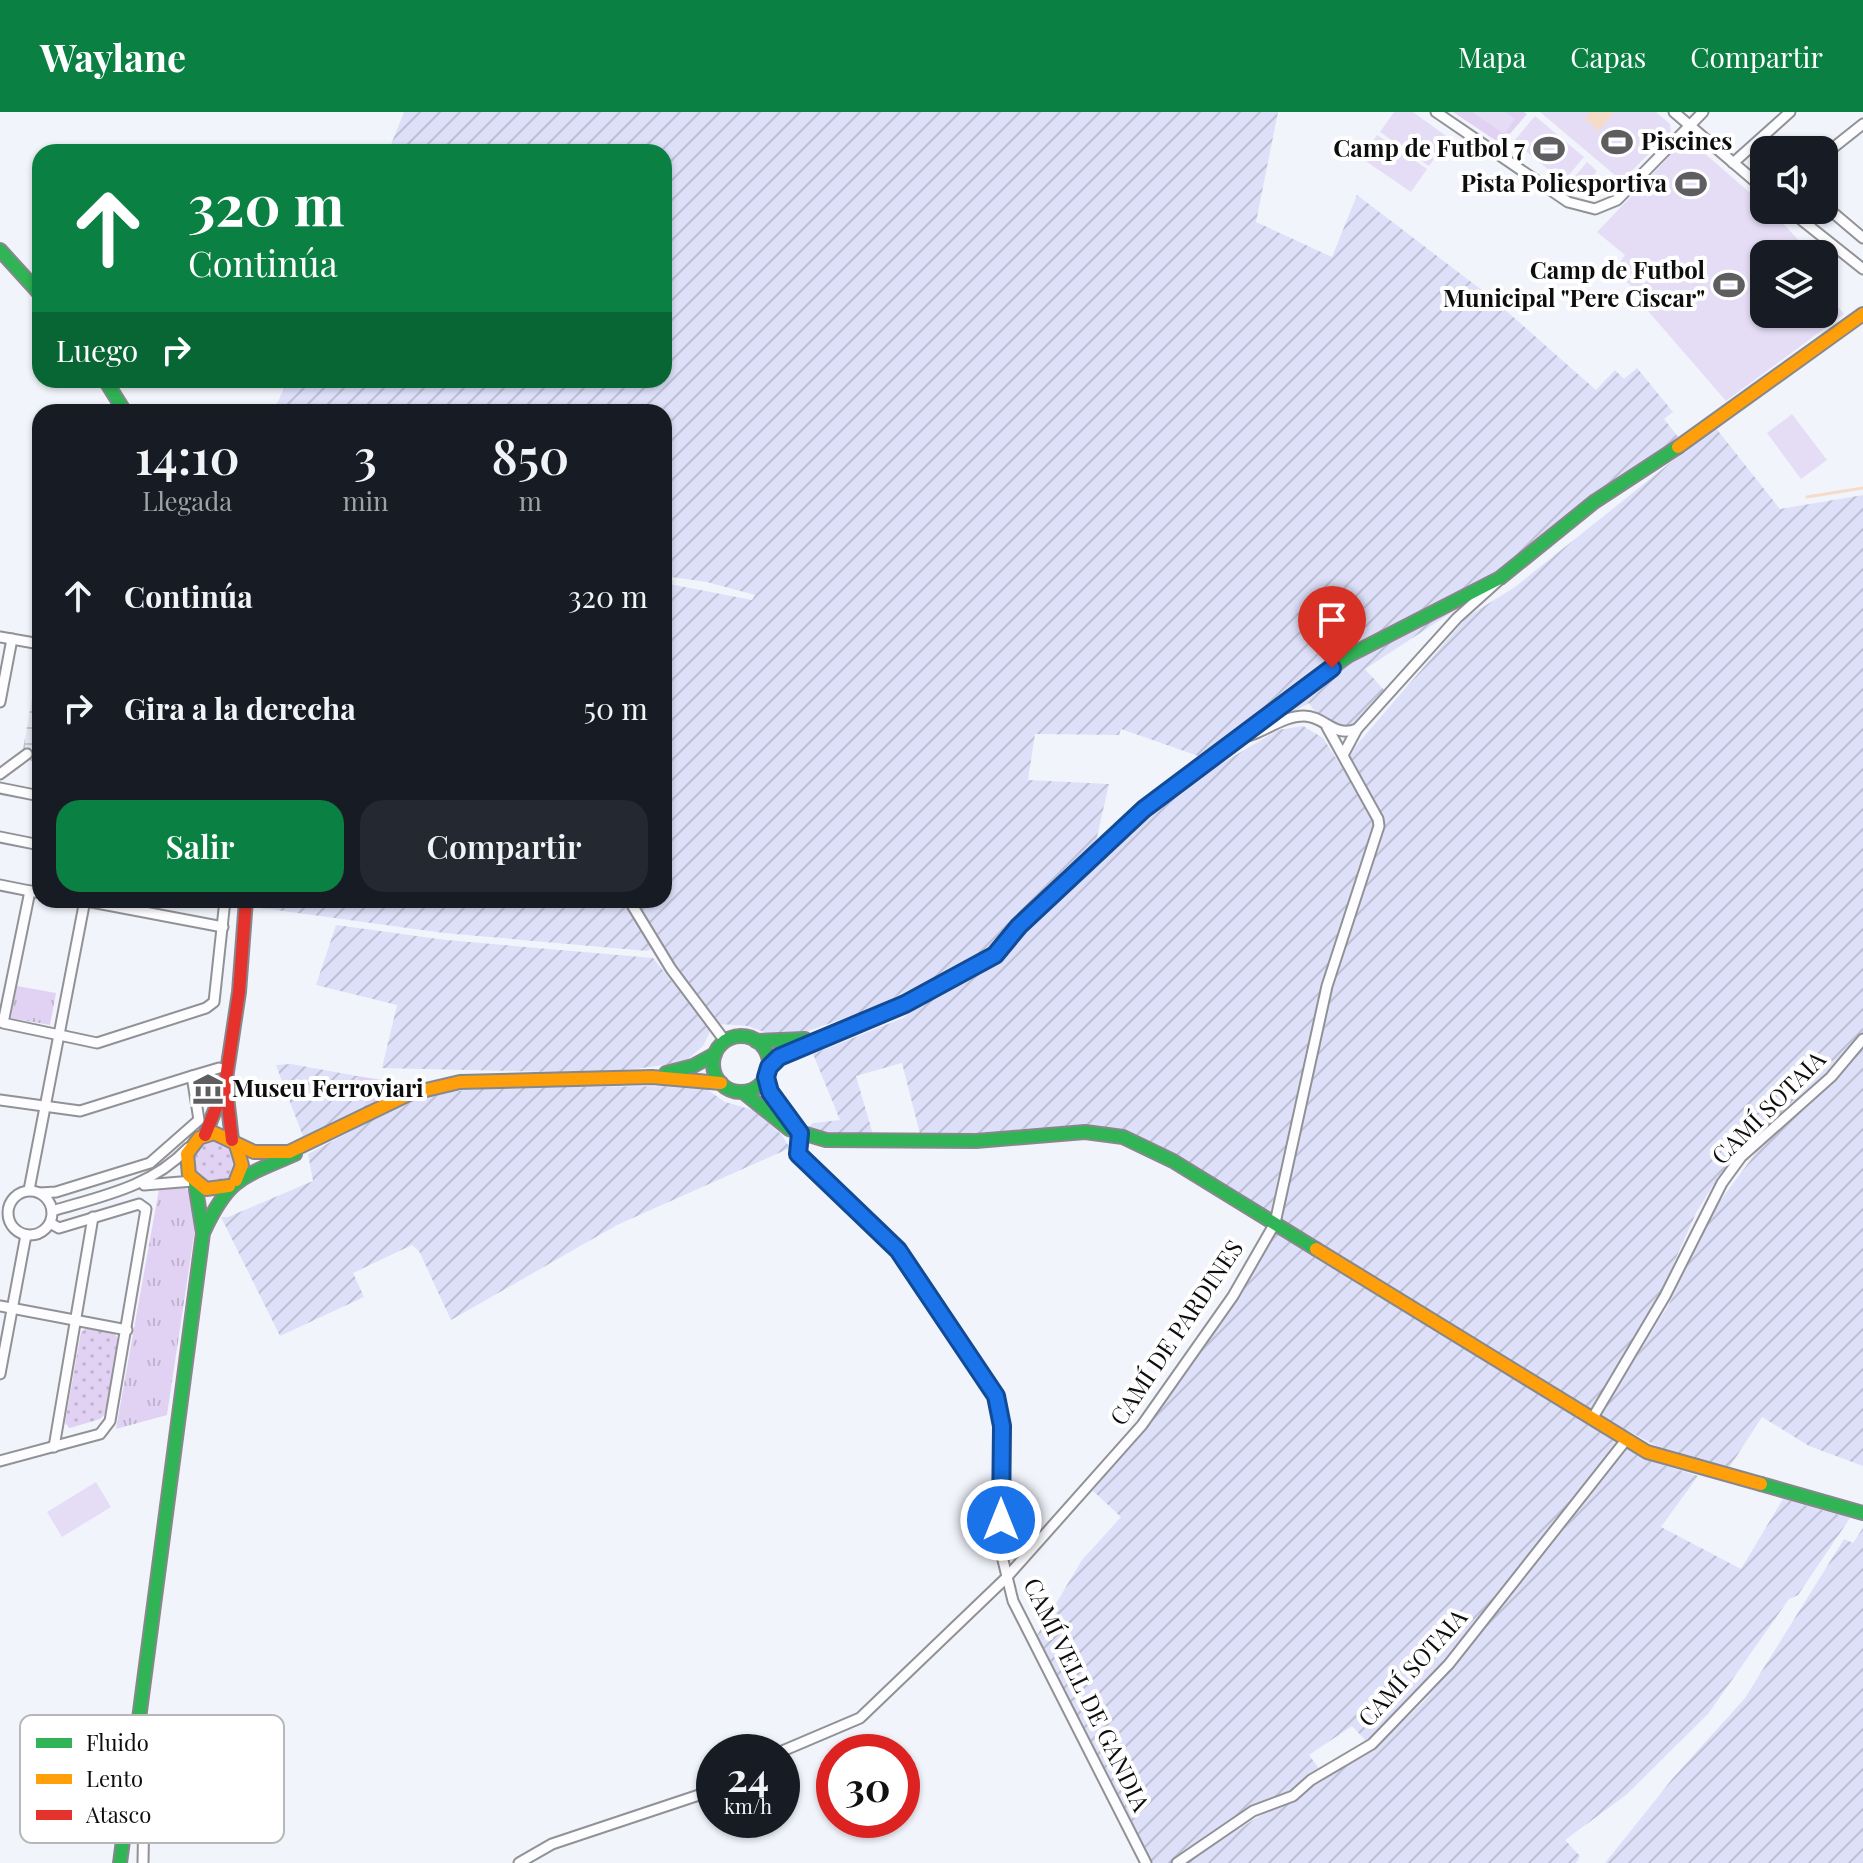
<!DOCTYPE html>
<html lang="es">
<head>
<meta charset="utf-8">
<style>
	:root { --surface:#171b24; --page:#242831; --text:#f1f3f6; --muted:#9ea1a6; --accent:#0b8043 }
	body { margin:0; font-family:"Playfair Display",serif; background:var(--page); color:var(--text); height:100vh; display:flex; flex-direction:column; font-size:30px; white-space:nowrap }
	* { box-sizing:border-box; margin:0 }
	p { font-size:26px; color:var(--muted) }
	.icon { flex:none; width:44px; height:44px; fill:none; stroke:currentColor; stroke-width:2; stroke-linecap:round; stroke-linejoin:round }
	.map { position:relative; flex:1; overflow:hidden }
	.sheet { position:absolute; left:32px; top:292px; width:640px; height:504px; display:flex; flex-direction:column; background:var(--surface); border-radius:24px; box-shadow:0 2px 6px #0004 }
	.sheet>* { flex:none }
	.top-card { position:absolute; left:32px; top:32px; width:640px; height:244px; border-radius:24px; box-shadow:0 2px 6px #0004; background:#0b8043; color:#fff; overflow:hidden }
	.controls { position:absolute; left:1750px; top:24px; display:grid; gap:16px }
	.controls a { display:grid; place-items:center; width:88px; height:88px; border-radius:16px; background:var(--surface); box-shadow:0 2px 6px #0004; font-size:40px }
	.speed { position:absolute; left:696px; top:1622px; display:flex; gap:16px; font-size:40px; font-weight:700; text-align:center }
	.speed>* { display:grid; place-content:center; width:104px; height:104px; border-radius:50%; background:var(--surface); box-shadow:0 2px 6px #0004; line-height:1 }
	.speed small { font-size:20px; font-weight:400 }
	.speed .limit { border:12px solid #d22; background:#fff; color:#111 }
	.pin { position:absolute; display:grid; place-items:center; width:68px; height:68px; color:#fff; margin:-82px -34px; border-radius:50% 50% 50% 0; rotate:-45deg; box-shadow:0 0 8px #0007 }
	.pin .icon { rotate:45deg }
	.me { position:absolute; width:88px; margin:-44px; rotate:0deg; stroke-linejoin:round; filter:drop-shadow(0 0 6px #0008) }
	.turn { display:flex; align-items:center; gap:28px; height:168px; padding:0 24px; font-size:36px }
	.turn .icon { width:104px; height:104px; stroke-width:2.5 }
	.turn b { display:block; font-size:56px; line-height:68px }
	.then { display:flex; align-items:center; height:76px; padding:0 24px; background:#0003; gap:16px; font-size:30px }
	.eta { display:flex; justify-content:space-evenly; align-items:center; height:136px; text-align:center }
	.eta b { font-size:48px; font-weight:600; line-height:56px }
	.action { display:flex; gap:16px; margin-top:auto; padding:16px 24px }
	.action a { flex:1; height:92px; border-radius:24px; background:var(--accent); color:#fff; font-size:32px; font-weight:600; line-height:92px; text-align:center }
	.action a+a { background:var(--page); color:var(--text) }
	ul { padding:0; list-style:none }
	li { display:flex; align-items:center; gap:24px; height:112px; padding:0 24px }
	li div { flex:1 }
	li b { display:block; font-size:30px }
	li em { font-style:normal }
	header { display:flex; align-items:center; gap:48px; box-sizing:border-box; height:112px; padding:0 40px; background:var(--accent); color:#fff }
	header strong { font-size:38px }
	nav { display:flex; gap:44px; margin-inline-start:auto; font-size:28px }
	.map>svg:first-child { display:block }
	.farmland { fill:url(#farmland-furrows) }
	.grass { fill:url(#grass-dots) }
	.park { fill:url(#park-tufts) }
	.pitch { fill:#e5ddf6 }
	.plaza { fill:url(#plaza-grid) }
	.water { fill:url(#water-ripples) }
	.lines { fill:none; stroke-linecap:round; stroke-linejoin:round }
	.stream { stroke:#f6dcc8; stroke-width:3 }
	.street-casing { stroke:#919295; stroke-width:13 }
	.fast-casing { stroke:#87888c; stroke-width:16 }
	.slow-casing { stroke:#87888c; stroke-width:16 }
	.jam-casing { stroke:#87888c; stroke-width:16 }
	.street { stroke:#fdfdff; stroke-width:9 }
	.fast { stroke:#30b455; stroke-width:12 }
	.slow { stroke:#ff9f0a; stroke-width:12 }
	.jam { stroke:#e5322d; stroke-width:12 }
	.route-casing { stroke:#114b97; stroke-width:20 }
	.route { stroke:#1a73e8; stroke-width:14 }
	.labels { text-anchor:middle; stroke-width:8; stroke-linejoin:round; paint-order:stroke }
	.poi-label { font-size:24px; font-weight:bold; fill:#0e0e0e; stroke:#fff; text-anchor:end }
	.street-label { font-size:24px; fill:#0e0e0e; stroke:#fff }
	.key { fill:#fff; stroke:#b7b7b7; stroke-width:2 }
	.key-label { font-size:22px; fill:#0e0e0e }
</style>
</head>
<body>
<header>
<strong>Waylane</strong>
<nav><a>Mapa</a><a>Capas</a><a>Compartir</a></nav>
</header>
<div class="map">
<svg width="1863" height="1751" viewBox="0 0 1863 1751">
	<defs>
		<pattern id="farmland-furrows" width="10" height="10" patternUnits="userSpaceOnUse" patternTransform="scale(2)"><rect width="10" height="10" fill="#dee0f9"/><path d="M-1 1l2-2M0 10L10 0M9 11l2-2" fill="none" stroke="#bdbfd4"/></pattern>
		<pattern id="grass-dots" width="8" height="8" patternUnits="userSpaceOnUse" patternTransform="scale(2)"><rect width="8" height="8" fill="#e1d2f3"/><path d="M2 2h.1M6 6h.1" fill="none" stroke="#c0b3cf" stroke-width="1.8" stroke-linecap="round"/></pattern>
		<pattern id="park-tufts" width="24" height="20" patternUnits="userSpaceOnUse" patternTransform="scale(2)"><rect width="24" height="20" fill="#e1d2f3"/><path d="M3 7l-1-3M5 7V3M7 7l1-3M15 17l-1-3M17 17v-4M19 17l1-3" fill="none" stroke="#c0b3cf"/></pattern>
		<pattern id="plaza-grid" width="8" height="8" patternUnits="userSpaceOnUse" patternTransform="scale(2)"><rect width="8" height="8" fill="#e3e6f0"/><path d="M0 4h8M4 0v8" fill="none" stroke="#c2c4cd"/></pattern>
		<pattern id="water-ripples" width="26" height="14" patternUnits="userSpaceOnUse" patternTransform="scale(2)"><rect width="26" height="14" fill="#f6dcc8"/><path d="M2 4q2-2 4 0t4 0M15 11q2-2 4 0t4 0" fill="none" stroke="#d2bcab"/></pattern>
	</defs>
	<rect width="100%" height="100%" fill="#f2f4fc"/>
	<g class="farmland">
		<path d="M404 0H1278L1256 110 1332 145 1357 83 1487 182 1596 278 1615 258 1624 267 1637 256 1673 300 1664 307 1679 326 1500 469 1365 557 1386 580 1364 607 1350 618 1322 610 1309 591 1207 647 1121 617 1119 623 1035 622 1028 668 1109 672 1095 734 995 832 984 842 865 899 808 919 775 924 748 914 720 912 674 855 636 788H664V471L752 488 755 483 707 470 664 464V300H273L288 268H664V40H388Z"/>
		<path d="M1715 315 1780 397 1863 383V921L1835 953 1734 1046 1712 1075 1696 1101 1658 1187 1593 1296 1586 1297 1281 1108 1332 871 1383 714 1377 694 1347 644 1467 505 1515 475Z"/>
		<path d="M1303 614 1323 626 1374 705 1375 713 1325 865 1309 958 1272 1103 1202 1060 1120 1020 921 1026 902 951 856 964 874 1026 800 1024 813 1011 840 1008 813 942 903 906 956 867 997 849 1027 812 1165 685 1278 618Z"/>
		<path d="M254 788H624L653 836 647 839 444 821 254 795Z"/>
		<path d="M336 813 446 828 653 846 711 918 703 934 688 947 666 953 601 961 382 956 397 893 316 873Z"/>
		<path d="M1863 937V1354L1809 1334 1762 1305 1727 1359 1670 1341 1600 1304 1669 1192 1714 1097 1758 1038Z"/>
		<path d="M291 952 357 964 367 994 304 1027 276 953Z"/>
		<path d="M702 974 725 990 753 998 781 1022 790 1036 617 1113 451 1208 419 1139 412 1133 353 1161 364 1185 280 1224 221 1105H228L313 1069 308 1042 408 989 437 981 498 975Z"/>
		<path d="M1277 1118 1612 1327 1617 1335 1408 1592 1367 1630 1352 1614 1309 1643 1320 1658 1295 1678 1252 1695 1171 1751H1150L1036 1525 1082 1448 1121 1405 1092 1378 1153 1308 1241 1183Z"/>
		<path d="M1628 1336 1660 1352 1698 1364 1661 1415 1741 1457 1783 1387 1850 1406 1798 1483 1789 1487 1708 1602 1626 1683 1565 1728 1580 1744 1576 1751H1186L1264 1701 1292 1690 1323 1666 1366 1643 1391 1621 1425 1588 1512 1483Z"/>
		<path d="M1863 1416V1751H1605L1673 1666 1745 1586 1844 1427 1853 1431Z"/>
	</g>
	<g class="grass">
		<path d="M357 964 388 969 392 980 367 994Z"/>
		<circle cx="213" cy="1050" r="22"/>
		<path d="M87 1216 114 1221 118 1227 105 1302 100 1307 70 1316 65 1311 81 1220Z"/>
	</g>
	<g class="park">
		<path d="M1453 0H1524L1527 2 1501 32Z"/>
		<path d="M17 874 56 881 50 913 11 906Z"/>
		<path d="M183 1073 192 1083 196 1110 167 1303 116 1317 159 1077Z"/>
	</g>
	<g class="pitch">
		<path d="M1394 0H1413L1449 26 1429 54 1380 20Z"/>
		<path d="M1472 0H1505L1515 7 1504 22Z"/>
		<path d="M1540 0H1656L1670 12 1671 19 1622 69Z"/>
		<path d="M1535 4 1584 45 1563 70 1514 29Z"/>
		<path d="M1377 23 1427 57 1411 80 1361 46Z"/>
		<path d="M1687 26 1764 93V98L1778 106 1803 133 1808 130 1821 142H1764V202H1824V179L1844 202 1726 289 1648 199 1653 193 1614 159 1625 143 1597 120Z"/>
		<path d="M1587 50 1597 59 1579 80 1568 72Z"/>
		<path d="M1792 302 1827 348 1801 367 1767 321Z"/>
		<path d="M96 1370 111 1395 62 1425 47 1400Z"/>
	</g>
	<path class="plaza" d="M40 574V651L31 649 23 637 32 587Z"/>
	<path class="water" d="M1590 0H1614L1599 19 1585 7Z"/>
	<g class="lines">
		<path class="stream" d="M1807 385 1863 376"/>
		<defs>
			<g id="street">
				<path d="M1436 0 1568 90 1595 97 1617 88 1703 0"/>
				<path d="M1674 0 1764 77"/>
				<path d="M1824 43 1863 12"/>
				<path d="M1733 51 1790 0"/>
				<path d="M1824 93 1863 126"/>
				<path d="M1789 98 1863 157"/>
				<path d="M0 525 40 532"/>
				<path d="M0 590 12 527"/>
				<path d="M1238 626C1261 624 1280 604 1304 604 1325 604 1333 626 1357 617L1457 506 1497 470"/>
				<path d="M1343 643 1357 617"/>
				<path d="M0 662 27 642"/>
				<path d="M0 676 40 684"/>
				<path d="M0 725 40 733"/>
				<path d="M0 773 40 781"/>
				<path d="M30 779 3 911 97 931 206 896 214 890 225 788"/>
				<path d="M81 788 223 815"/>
				<path d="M629 788 671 857 725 929"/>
				<path d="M192 964 219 956"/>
				<path d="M0 988 80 999 192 964 199 1008 150 1051 56 1080 40 1081"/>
				<path d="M800 1021 798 1042 898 1138 996 1284 1002 1314 1001 1440 1013 1489 1146 1751"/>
				<path d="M144 1073 193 1069"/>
				<path d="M29 1078 85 788"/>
				<circle cx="30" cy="1101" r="22"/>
				<path d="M52 1099C102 1084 151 1075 188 1036"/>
				<path d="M0 1194 127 1218"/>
				<path d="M0 1262 26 1123"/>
				<path d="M1592 1307 1665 1184 1722 1071 1741 1045 1831 965 1863 927"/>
				<path d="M54 1335 93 1105"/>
				<path d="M0 1349 100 1322 110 1309 146 1097 139 1092 59 1116 50 1111"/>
				<path d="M780 1640 860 1606 1006 1466 1142 1313 1233 1184 1275 1111 1327 874 1379 714 1378 707 1327 615"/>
				<path d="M129 1675 144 1695 143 1751"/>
				<path d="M519 1751 552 1732 714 1678"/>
				<path d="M1177 1751 1253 1699 1293 1684 1311 1668 1372 1632 1449 1552 1626 1328"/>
			</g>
			<g id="fast">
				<path d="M0 138 40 182"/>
				<path d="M105 268 125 300"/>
				<circle cx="741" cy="952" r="28"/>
				<path d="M756 929 805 927"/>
				<path d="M769 955 790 938 905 892 995 843 1019 814 1144 697 1305 574 1348 544 1500 466 1594 390 1678 335"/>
				<path d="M666 961 693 954 715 942"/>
				<path d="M766 965 775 990 790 1010"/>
				<path d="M743 980 789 1017 826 1028 976 1029 1085 1020 1123 1025 1173 1049 1316 1137"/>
				<path d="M204 1119C229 1065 243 1065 295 1042"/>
				<path d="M1761 1372 1863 1401"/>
				<path d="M120 1751 203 1121 195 1071"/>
			</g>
			<g id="slow">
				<path d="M1678 335 1863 202"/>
				<path d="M236 1033 242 1053 236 1068"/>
				<path d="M229 1074 206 1077 189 1063 187 1042 199 1026 214 1021 254 1040H289L409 982 460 970 652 965 721 971"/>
				<path d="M1316 1137 1647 1340 1761 1372"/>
			</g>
			<g id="jam">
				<path d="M226 976 232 1028"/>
				<path d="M205 1023 225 973 239 880 246 788"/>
			</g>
		</defs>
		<use href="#street" class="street-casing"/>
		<use href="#fast" class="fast-casing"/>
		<use href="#slow" class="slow-casing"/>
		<use href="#jam" class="jam-casing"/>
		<use href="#street" class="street"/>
		<use href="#fast" class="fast"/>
		<use href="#slow" class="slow"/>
		<use href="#jam" class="jam"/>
	</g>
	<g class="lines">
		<defs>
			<path id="route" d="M1001 1408 1002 1314 996 1284 898 1138 798 1042 800 1021 770 980 766 965 769 955 779 945 905 892 995 843 1019 814 1144 697 1332 556"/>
		</defs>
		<use href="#route" class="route-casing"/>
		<use href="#route" class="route"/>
	</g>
	<defs>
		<symbol id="stadium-bare" viewBox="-9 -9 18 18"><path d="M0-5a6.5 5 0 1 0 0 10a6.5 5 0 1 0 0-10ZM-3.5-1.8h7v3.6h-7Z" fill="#5e5e61" stroke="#fff" stroke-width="2.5" paint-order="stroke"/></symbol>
		<symbol id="museum-bare" viewBox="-9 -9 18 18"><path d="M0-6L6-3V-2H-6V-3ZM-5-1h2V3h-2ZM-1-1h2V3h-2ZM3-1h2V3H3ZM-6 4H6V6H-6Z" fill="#5e5e61" stroke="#fff" stroke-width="2.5" paint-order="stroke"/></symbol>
	</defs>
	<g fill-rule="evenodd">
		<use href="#stadium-bare" x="1595" y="8" width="44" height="44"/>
		<use href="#stadium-bare" x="1527" y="15" width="44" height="44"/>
		<use href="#stadium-bare" x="1669" y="50" width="44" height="44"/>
		<use href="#stadium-bare" x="1707" y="151" width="44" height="44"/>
		<use href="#museum-bare" x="186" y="955" width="44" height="44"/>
	</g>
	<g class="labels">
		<g class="poi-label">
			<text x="1641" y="38" text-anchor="start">Piscines</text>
			<text x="1525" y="45">Camp de Futbol 7</text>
			<text x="1667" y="80">Pista Poliesportiva</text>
			<text x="1705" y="167">Camp de Futbol<tspan x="1705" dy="28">Municipal "Pere Ciscar"</tspan></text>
			<text x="232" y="985" text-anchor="start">Museu Ferroviari</text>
		</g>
		<g class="street-label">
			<text transform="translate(1769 996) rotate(-45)" y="8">CAMÍ SOTAIA</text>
			<text transform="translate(1177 1221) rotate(-56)" y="8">CAMÍ DE PARDINES</text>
			<text transform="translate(1413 1556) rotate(-48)" y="8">CAMÍ SOTAIA</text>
			<text transform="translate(1086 1583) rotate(64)" y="8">CAMÍ VELL DE GANDIA</text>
		</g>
	</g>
	<rect x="20" y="1603" width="264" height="128" rx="12" class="key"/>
	<rect x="36" y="1626" width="36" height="10" fill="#30b455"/>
	<rect x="36" y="1662" width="36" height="10" fill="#ff9f0a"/>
	<rect x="36" y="1698" width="36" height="10" fill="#e5322d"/>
	<g class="key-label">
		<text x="86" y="1639">Fluido</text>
		<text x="86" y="1675">Lento</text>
		<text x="86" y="1711">Atasco</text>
	</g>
</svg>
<div class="controls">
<a><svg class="icon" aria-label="sound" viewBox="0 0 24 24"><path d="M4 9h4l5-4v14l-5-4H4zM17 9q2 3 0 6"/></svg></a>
<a><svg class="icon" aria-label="layers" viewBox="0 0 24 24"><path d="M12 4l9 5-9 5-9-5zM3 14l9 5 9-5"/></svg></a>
</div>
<div class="speed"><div>24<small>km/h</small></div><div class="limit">30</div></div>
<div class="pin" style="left:1332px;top:556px;background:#d93025"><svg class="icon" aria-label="arrive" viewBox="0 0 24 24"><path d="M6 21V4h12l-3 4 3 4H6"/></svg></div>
<svg class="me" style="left:1001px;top:1408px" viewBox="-20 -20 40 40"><circle r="17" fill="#1a73e8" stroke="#fff" stroke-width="3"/><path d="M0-11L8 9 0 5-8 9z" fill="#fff"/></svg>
<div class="top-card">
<div class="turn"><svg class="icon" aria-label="ahead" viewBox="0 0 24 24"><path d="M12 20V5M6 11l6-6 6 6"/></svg><div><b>320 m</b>Continúa</div></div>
<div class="then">Luego<svg class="icon" aria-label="right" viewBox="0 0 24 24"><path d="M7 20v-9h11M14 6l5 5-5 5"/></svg></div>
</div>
<section class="sheet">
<div class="eta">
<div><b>14:10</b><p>Llegada</p></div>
<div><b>3</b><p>min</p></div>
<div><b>850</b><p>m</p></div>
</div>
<ul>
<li><svg class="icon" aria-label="ahead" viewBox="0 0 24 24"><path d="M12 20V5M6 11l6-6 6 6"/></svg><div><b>Continúa</b></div><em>320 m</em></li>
<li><svg class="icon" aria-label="right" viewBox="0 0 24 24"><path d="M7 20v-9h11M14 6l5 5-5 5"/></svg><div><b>Gira a la derecha</b></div><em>50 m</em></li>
</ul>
<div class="action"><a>Salir</a><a>Compartir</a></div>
</section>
</div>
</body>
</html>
